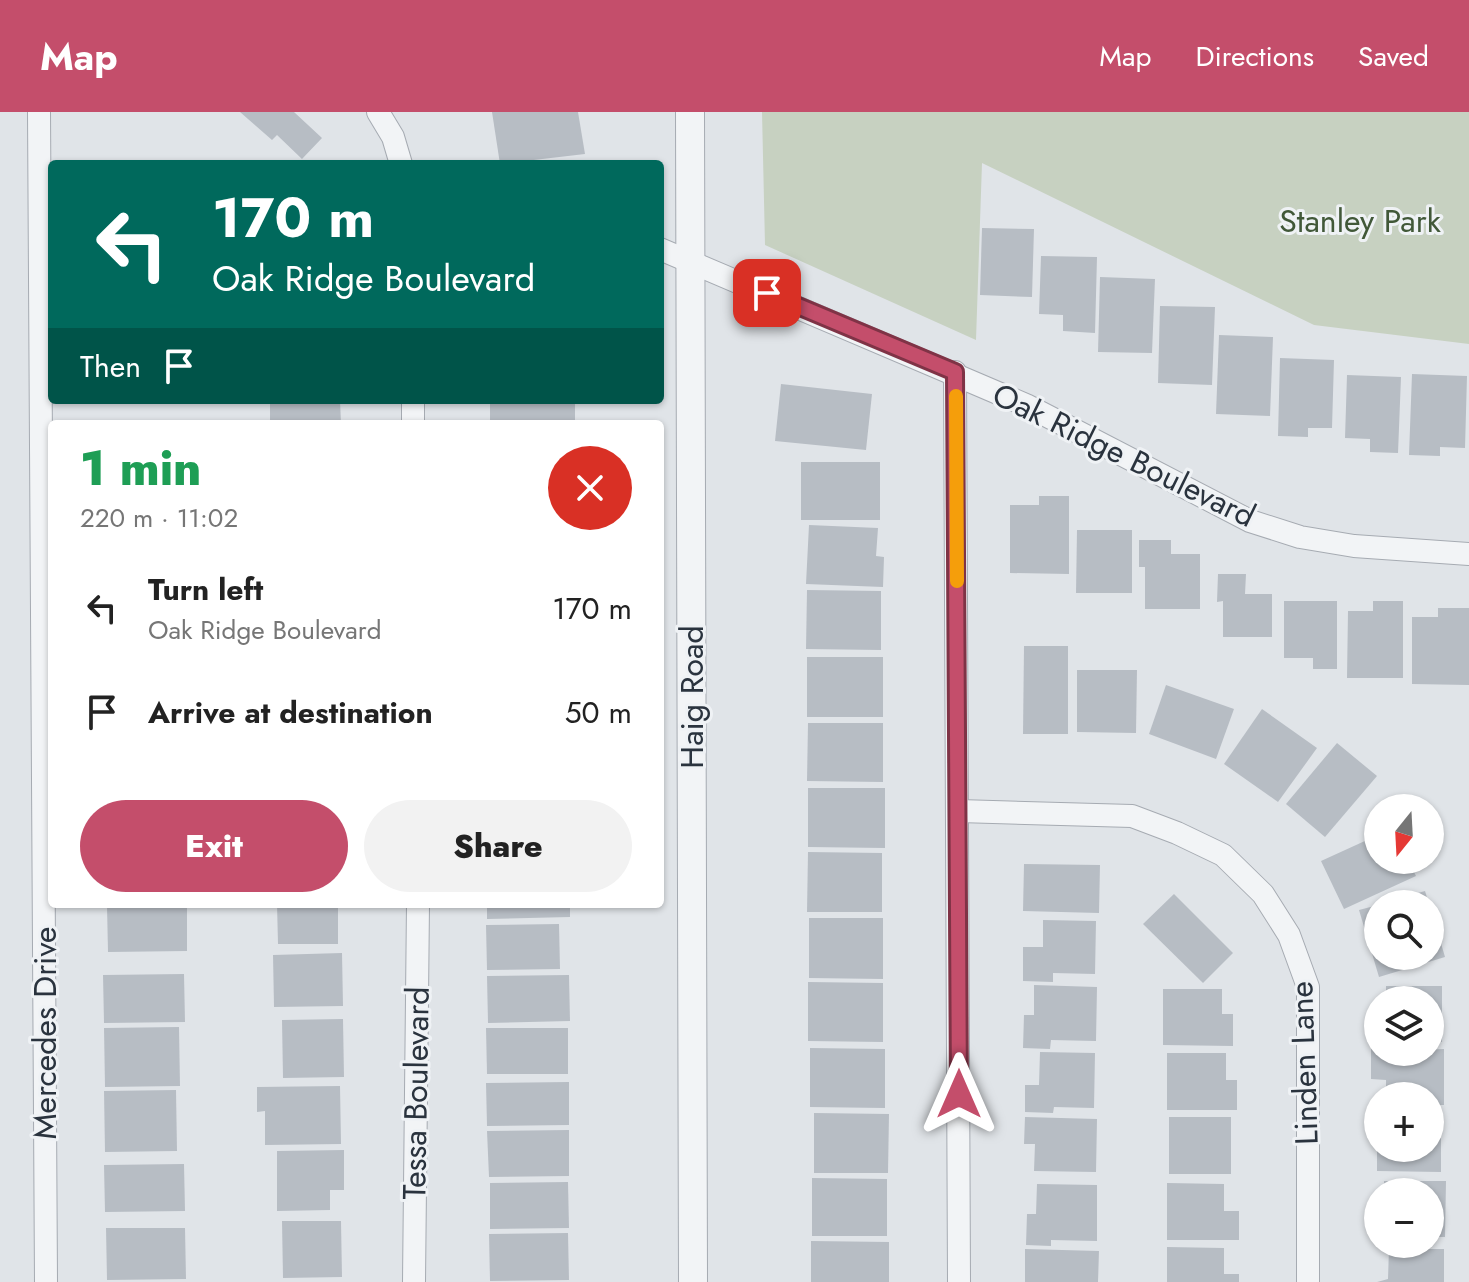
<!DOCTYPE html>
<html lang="en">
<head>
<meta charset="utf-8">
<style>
	:root { --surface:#fff; --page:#f2f2f2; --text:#222; --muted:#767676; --accent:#c44e6b }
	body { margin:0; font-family:Jost,sans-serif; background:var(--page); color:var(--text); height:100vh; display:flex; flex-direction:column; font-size:30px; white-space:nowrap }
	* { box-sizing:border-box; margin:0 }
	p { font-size:26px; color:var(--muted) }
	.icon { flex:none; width:44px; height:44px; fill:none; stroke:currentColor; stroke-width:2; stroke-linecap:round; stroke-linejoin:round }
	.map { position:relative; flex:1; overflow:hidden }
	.drawer { position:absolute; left:48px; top:308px; width:616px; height:488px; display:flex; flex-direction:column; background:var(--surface); border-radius:8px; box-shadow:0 2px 6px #0004 }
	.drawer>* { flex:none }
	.guide { position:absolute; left:48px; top:48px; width:616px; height:244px; border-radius:8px; box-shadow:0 2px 6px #0004; background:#00695c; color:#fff; overflow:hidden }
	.needle { width:52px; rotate:198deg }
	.fabs { position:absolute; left:1364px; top:682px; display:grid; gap:16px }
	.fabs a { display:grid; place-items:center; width:80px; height:80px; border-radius:50%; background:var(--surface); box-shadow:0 2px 6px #0004; font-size:40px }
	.pin { position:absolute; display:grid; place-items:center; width:68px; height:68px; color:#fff; margin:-34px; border-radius:16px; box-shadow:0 4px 12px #0006 }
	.me { position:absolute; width:88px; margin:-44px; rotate:0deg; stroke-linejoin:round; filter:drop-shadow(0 0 6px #0008) }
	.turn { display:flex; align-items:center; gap:28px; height:168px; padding:0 32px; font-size:36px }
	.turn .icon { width:104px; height:104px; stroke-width:2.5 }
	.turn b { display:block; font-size:56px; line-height:68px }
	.then { display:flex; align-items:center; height:76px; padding:0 32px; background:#0003; gap:16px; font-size:30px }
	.round { display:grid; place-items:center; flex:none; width:84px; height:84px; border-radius:42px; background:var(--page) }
	.overview { display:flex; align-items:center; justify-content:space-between; height:136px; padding:0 32px }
	h1 { font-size:48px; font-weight:800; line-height:60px; color:#1e9e55 }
	.action { display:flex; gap:16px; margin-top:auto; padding:16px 32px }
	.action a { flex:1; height:92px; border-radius:48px; background:var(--accent); color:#fff; font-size:32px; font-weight:800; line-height:92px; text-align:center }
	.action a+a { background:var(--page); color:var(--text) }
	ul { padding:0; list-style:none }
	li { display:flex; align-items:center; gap:24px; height:104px; padding:0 32px }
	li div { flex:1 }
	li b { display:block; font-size:30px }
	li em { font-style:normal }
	header { display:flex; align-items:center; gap:48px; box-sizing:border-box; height:112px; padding:0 40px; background:var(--accent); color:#fff }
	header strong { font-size:38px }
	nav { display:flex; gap:44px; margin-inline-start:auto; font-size:28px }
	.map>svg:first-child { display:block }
	.green { fill:#c7d1c1 }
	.building { fill:#b7bdc4 }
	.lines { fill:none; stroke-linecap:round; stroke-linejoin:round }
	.minor-casing { stroke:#a6abb2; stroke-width:24 }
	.tertiary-casing { stroke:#a6abb2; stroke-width:30 }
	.minor { stroke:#f2f4f6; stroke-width:22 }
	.tertiary { stroke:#f2f4f6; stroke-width:28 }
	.route-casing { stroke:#7f3346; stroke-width:20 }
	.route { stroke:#c44e6b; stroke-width:14 }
	.slow { stroke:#f59e0b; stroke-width:14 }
	.labels { text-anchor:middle; stroke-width:6; stroke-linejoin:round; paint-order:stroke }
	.park-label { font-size:32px; fill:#415838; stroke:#eff2f5 }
	.street-label { font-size:32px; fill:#2a333e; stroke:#eff2f5 }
</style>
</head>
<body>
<header>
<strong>Map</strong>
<nav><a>Map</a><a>Directions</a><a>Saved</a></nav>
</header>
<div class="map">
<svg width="1469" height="1170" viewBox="0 0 1469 1170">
	<rect width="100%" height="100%" fill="#e0e4e8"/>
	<path class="green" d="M762 0H1469V232L1314 213 982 51 976 228 765 133Z"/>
	<g class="building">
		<path d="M240 0H294L322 26 302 47 277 23 272 28Z"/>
		<path d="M492 0H578L585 42 500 52Z"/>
		<path d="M982 116 1034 117 1032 185 980 183Z"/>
		<path d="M1041 144 1097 145 1095 221 1063 219V203L1039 202Z"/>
		<path d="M1100 165 1155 167 1152 241 1098 240Z"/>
		<path d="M1160 194 1215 195 1212 273 1158 271Z"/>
		<path d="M1219 223 1273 225 1270 304 1216 302Z"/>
		<path d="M1280 246 1334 248 1332 316H1308V325L1278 324Z"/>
		<path d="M1412 262 1467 264 1465 336 1440 335V344L1409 343Z"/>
		<path d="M1347 263 1401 265 1398 341 1370 340V327L1345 326Z"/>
		<path d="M781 272 872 282 866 338 775 329Z"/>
		<path d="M270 288H340L341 312H270Z"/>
		<path d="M575 290V312H490V291Z"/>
		<rect x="801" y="350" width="79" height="58"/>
		<path d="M1039 384H1069V462L1010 461V393H1039Z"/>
		<path d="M809 413 878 416 876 444 884 445 883 475 806 472Z"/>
		<path d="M1077 418H1132V481H1076Z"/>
		<path d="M1139 428H1171V442H1200V497H1145V455H1139Z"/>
		<path d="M1218 462H1246L1245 482H1272V525H1223V489L1217 490Z"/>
		<path d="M807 478 881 479V538L806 537Z"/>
		<path d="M1284 489H1337V557H1313V546H1284Z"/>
		<path d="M1373 489H1403V566H1347L1348 499H1373Z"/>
		<path d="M1438 496H1469V573L1412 572V505H1438Z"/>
		<path d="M1024 534H1068V622H1023Z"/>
		<rect x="807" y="545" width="76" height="60"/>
		<path d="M1077 558H1137L1136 621 1077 620Z"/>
		<path d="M1166 573 1234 597 1216 647 1149 622Z"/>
		<path d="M1262 597 1317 636 1278 690 1224 652Z"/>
		<path d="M808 611H883V670L807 669Z"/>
		<path d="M1337 631 1377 664 1325 725 1286 692Z"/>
		<path d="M808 676H885V736L808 735Z"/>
		<path d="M1378 723V748H1408L1416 764 1344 797 1321 749Z"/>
		<path d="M808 740 882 741V800H807Z"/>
		<path d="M1024 752 1100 753 1099 801 1023 799Z"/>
		<path d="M1425 779 1429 792H1383V791Z"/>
		<path d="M1174 782 1233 841 1203 871 1143 812Z"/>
		<path d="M277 792H338V832H278Z"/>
		<path d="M487 792H570V805L487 807Z"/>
		<path d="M187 793V839L108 840 107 794Z"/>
		<path d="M1378 793V844H1430L1431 797 1445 845 1379 865 1359 798Z"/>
		<path d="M809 806H883V867L809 866Z"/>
		<path d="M1043 808 1096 809 1095 862 1053 861V870L1023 869V835H1043Z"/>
		<path d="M559 812 560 857 487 858 486 813Z"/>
		<path d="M342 841 343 894 274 895 273 843Z"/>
		<path d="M184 862 185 910 104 911 103 863Z"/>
		<path d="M569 863 570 909 488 911 487 864Z"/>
		<path d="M808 870 883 871V930L808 929Z"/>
		<path d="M1034 873 1097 875 1096 929 1051 928 1050 937 1023 936 1024 903H1034Z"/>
		<path d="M1386 874H1442V930H1430V888H1386Z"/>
		<path d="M1163 877H1222V902H1233V934L1163 933Z"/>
		<rect x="1371" y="899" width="7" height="31"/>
		<path d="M343 907 344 965 283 966 282 908Z"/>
		<path d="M179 915 180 974 105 975 104 916Z"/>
		<path d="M486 916H568V962H487Z"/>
		<path d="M810 936 885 937V996L810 995Z"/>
		<path d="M1371 936H1378V940L1444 937V993H1430V984H1386V968L1371 967Z"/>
		<path d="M1040 940 1095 941 1094 996 1054 995 1053 1001 1025 1000V973H1039Z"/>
		<path d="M1167 941H1226V968H1237V998H1167Z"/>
		<path d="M569 970V1013L487 1014 486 971Z"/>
		<path d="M340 974 341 1032 265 1033V999L257 1000V975Z"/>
		<path d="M176 978 177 1039 105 1040 104 979Z"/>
		<path d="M814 1001 889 1002 888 1061H814Z"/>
		<path d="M1025 1005 1097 1007 1096 1060 1034 1059 1035 1032H1024Z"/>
		<rect x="1169" y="1005" width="62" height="57"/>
		<path d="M1430 1011H1441V1060L1377 1059V1036H1430Z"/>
		<path d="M569 1018V1064L489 1065 487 1019Z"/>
		<path d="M344 1038V1078H330V1098L277 1099V1039Z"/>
		<path d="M184 1052 185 1099 105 1100 104 1053Z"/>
		<path d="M812 1066 887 1067V1124H812Z"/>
		<path d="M1384 1069H1446L1445 1125H1430V1080H1384Z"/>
		<path d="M568 1070 569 1116 490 1117V1071Z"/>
		<path d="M1167 1071 1224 1072V1099H1239V1128H1167Z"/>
		<path d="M1037 1072 1097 1073V1129L1051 1128V1134L1026 1133 1027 1102H1036Z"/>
		<path d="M1374 1098H1378V1131H1373Z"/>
		<path d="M282 1109H341L342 1165 283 1166Z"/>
		<path d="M106 1116H185L186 1167 107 1168Z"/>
		<path d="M568 1121 569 1168 490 1169 489 1122Z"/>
		<path d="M811 1129 889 1130V1170H811Z"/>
		<path d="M1167 1135 1224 1136V1162H1239V1170H1167Z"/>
		<path d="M1025 1137 1099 1139 1098 1170H1025Z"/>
		<path d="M1389 1137H1444V1170H1377L1388 1167Z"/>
	</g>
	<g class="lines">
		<defs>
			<g id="minor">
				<path d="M39 0 46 1170"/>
				<path d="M378 0 393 25 401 52"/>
				<path d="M660 137 1026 293 1250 409 1300 425 1354 434 1469 442"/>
				<path d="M955 260 959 1170"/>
				<path d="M413 288V312"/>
				<path d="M959 699 1132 704 1177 721 1223 743 1263 782 1289 823 1308 875V1170"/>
				<path d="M414 1170 418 792"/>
			</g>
			<path id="tertiary" d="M690 0 693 1170"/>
		</defs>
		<use href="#minor" class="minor-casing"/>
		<use href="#tertiary" class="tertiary-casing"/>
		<use href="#minor" class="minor"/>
		<use href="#tertiary" class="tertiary"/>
	</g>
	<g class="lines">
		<defs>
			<path id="route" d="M767 181 955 260 959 982"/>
		</defs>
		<use href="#route" class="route-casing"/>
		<use href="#route" class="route"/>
		<path class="slow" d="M956 284 957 469"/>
	</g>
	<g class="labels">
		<g class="park-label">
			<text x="1360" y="120">Stanley Park</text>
		</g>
		<g class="street-label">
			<text transform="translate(1124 343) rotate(26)" y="11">Oak Ridge Boulevard</text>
			<text transform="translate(692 585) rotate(-90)" y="11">Haig Road</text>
			<text transform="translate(45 921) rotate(-90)" y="11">Mercedes Drive</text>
			<text transform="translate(1304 951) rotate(-92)" y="11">Linden Lane</text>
			<text transform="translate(416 981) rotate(-89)" y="11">Tessa Boulevard</text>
		</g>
	</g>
</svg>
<div class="fabs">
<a><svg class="needle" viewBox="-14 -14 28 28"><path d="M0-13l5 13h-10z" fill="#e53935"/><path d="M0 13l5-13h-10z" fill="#767676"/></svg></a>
<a><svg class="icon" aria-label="search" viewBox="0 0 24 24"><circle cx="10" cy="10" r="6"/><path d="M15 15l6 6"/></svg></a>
<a><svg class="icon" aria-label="layers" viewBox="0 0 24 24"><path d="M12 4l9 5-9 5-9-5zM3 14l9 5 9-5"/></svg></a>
<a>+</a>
<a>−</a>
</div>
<div class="pin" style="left:767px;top:181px;background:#d93025"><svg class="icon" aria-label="arrive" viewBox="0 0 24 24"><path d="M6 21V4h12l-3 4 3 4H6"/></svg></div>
<svg class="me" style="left:959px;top:982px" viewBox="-20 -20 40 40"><path d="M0-17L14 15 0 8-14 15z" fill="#c44e6b" stroke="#fff" stroke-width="4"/></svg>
<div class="guide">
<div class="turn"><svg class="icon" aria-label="left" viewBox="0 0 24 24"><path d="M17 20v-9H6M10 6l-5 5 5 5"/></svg><div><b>170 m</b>Oak Ridge Boulevard</div></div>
<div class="then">Then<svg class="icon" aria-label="arrive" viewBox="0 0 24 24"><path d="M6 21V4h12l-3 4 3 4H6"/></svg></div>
</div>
<section class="drawer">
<div class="overview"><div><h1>1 min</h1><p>220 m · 11:02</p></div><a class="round" style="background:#d93025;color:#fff"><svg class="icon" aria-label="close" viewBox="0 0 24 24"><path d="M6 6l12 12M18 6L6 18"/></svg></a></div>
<ul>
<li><svg class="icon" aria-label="left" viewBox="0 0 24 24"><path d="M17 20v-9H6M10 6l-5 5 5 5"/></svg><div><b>Turn left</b><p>Oak Ridge Boulevard</p></div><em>170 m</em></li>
<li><svg class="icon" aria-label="arrive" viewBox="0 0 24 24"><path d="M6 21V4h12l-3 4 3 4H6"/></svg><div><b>Arrive at destination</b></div><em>50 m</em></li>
</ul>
<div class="action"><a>Exit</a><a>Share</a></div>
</section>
</div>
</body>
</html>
